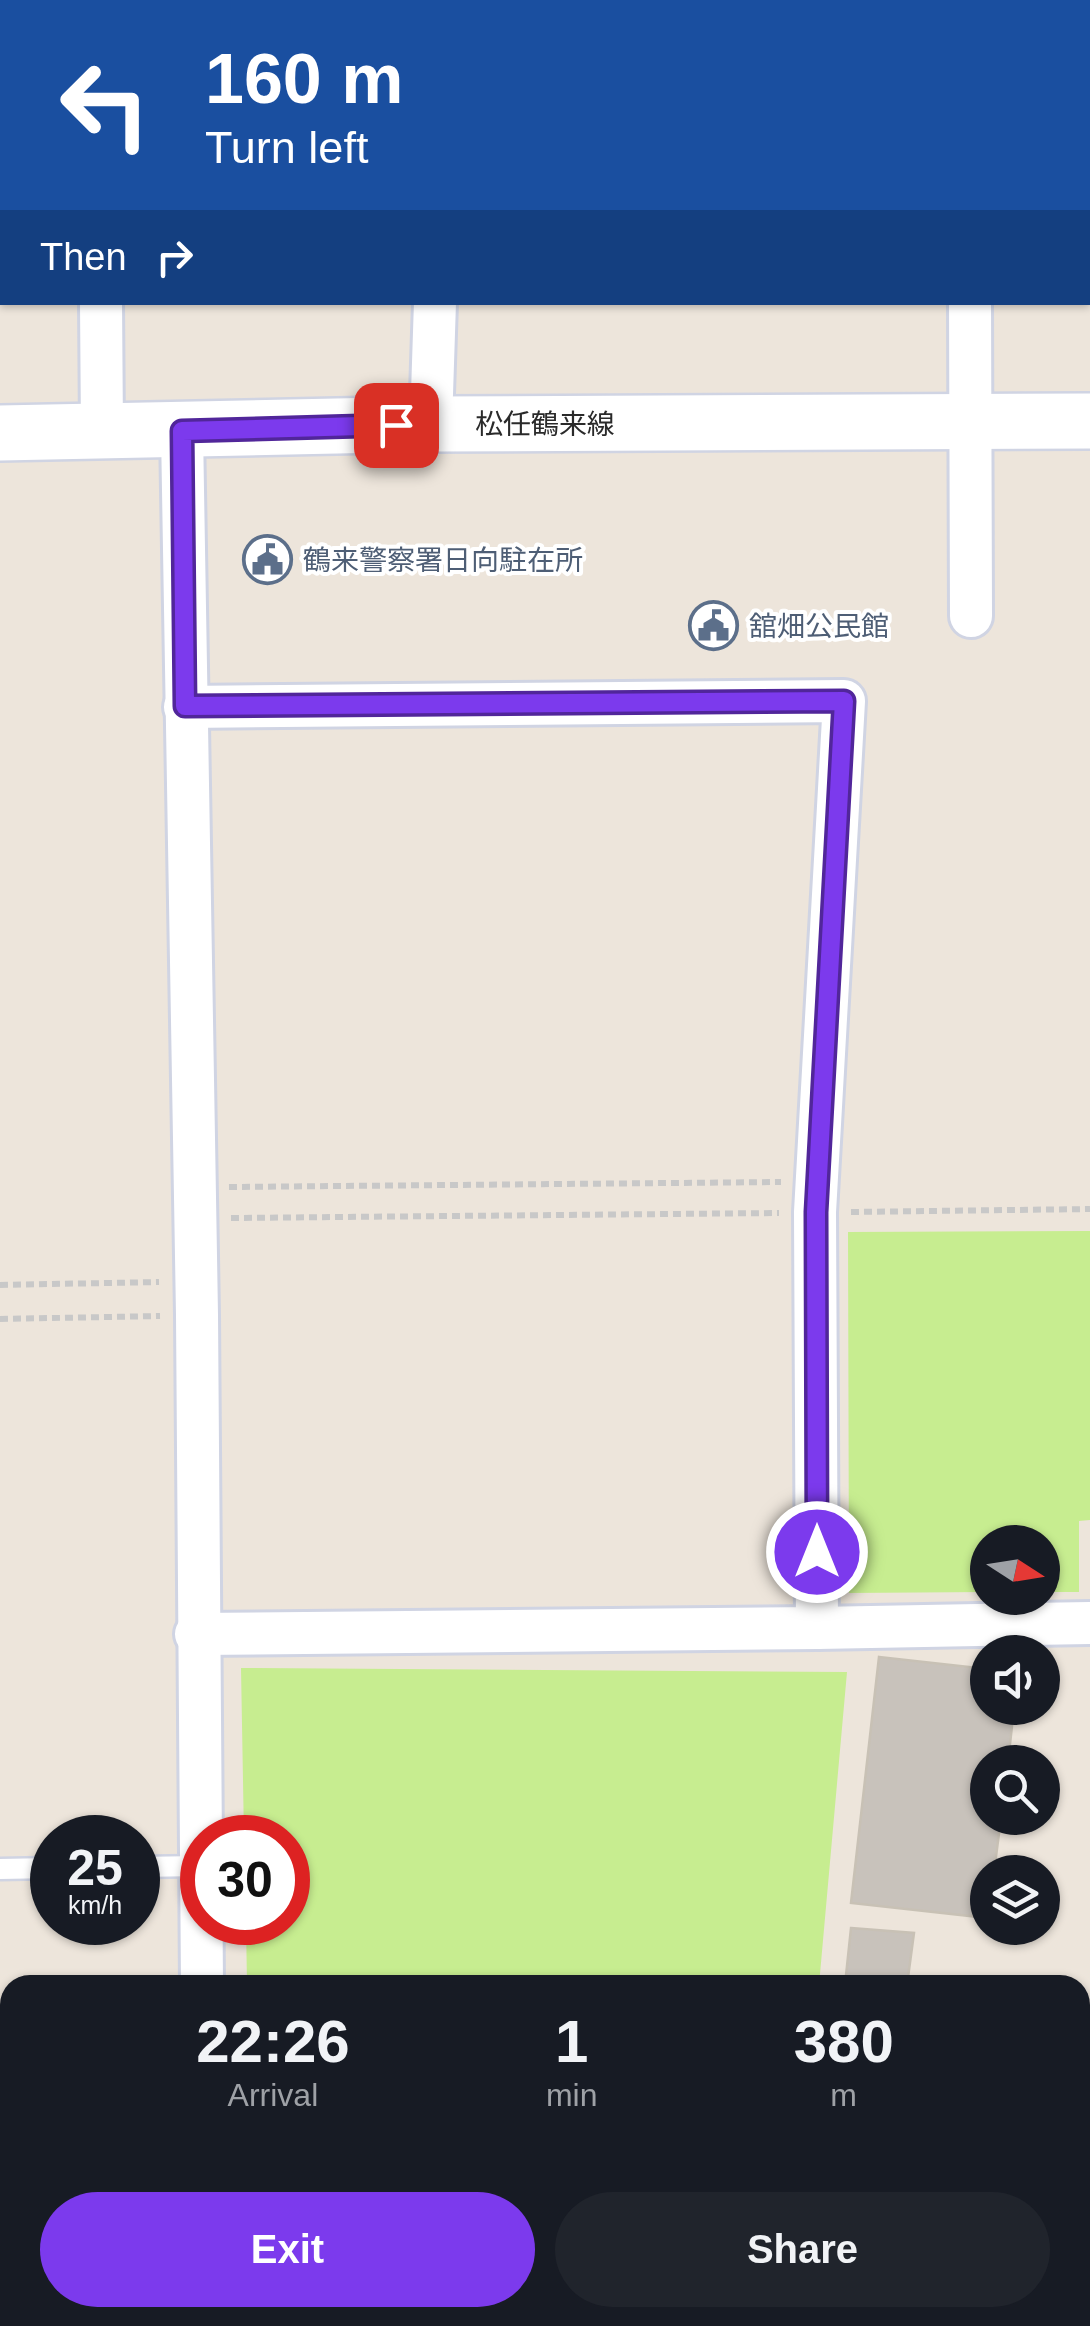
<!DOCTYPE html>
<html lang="en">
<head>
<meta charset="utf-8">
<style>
	:root { --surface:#171b24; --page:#20242c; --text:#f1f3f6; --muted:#9ea1a6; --accent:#7c3aed }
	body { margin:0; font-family:Arial,"Noto Sans JP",sans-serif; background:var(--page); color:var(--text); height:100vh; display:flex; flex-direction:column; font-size:38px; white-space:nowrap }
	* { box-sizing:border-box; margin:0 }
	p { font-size:32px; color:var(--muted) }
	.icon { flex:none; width:55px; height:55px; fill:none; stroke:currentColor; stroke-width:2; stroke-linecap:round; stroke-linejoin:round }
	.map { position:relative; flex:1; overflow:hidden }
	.side { position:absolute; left:0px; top:1975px; width:1090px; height:352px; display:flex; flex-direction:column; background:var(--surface); border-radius:30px 30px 0 0; box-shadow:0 2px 8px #0004 }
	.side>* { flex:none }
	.guide { position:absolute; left:0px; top:0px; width:1090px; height:305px; box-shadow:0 2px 8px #0004; background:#1a4fa0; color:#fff; overflow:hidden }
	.needle { width:65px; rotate:102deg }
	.tools { position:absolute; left:970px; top:1525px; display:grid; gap:20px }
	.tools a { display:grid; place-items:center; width:90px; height:90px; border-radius:50%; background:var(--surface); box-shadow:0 2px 8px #0004; font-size:50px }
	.speed { position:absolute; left:30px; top:1815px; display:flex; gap:20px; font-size:50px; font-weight:700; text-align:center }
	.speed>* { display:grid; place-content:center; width:130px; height:130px; border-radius:50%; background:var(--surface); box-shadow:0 2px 8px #0004; line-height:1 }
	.speed small { font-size:25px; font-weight:400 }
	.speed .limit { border:15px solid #d22; background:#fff; color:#111 }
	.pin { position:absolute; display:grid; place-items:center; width:85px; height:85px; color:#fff; margin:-42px; border-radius:20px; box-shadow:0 5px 15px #0006 }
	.me { position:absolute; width:110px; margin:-55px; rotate:0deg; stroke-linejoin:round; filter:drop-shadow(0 0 8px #0008) }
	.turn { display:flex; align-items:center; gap:35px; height:210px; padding:0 40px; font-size:45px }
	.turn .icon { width:130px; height:130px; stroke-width:2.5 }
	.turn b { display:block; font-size:70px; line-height:85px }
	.then { display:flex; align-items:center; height:95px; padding:0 40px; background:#0003; gap:20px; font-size:38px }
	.eta { display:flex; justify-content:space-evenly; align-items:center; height:170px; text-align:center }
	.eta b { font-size:60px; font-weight:600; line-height:70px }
	.cta { display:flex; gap:20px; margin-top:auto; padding:20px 40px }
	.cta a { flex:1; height:115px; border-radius:60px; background:var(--accent); color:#fff; font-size:40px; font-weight:600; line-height:115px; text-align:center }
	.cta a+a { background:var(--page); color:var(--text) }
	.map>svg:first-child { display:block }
	.pitch { fill:#c7ed90 }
	.building { fill:#c8c2bb; stroke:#c8c1b5; stroke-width:2.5 }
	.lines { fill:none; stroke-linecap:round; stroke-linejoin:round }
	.lane-casing { stroke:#d0d4e3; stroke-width:25 }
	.street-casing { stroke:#d0d4e3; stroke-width:48 }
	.secondary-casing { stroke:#d0d4e3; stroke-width:60 }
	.path { stroke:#c8c8c8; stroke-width:6; stroke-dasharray:8 5; stroke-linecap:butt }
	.lane { stroke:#fff; stroke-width:20 }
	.street { stroke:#fff; stroke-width:42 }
	.secondary { stroke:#fff; stroke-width:55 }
	.route-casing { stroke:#51269a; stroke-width:25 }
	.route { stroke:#7c3aed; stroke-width:18 }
	.labels { text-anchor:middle; stroke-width:8; stroke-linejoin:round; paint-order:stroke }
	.street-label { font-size:28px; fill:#2a2a2a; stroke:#fff }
	.service-label { font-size:28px; fill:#4e5e75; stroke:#fff; text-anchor:start }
</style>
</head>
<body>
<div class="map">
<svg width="1090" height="2326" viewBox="0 0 1090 2326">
	<rect width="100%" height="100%" fill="#ede5db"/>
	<g class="pitch">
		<path d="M1090 1231V1520L1079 1521V1592H1043L1042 1542H988L987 1592 849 1593 848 1232Z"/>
		<path d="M241 1668 847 1672 819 1985H247L246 1923 288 1922V1838L244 1837Z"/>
		<path d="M254 2318H789L788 2326H254Z"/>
	</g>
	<g class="building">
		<path d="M879 1657 988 1669V1708H1014L1008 1762H988V1818H1001L994 1872H988V1918L851 1903Z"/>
		<path d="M851 1928 914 1933 907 1985H845Z"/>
		<path d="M1080 2018 1090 2019V2272L1080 2271Z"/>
	</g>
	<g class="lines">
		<defs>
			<g id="lane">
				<path d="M138 1867 200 1866"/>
				<path d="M0 1869 52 1868"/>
			</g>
			<g id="street">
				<path d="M90 0V2"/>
				<path d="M829 0 831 2"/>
				<path d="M310 2V0"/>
				<path d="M454 2V0"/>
				<path d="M1088 161H1090"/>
				<path d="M101 302 102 432"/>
				<path d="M970 302 971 616"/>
				<path d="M431 424 435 302"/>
				<path d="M182 431 197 1315 202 1985"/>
				<path d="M185 707 844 701 815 1212 817 1628 196 1634"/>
				<path d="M817 1628 1090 1623"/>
				<path d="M207 2318V2326"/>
			</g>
			<path id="secondary" d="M0 433 431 424 1090 421"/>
		</defs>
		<use href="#lane" class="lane-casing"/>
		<use href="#street" class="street-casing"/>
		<use href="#secondary" class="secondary-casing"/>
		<g class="path">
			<path d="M229 1187 781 1182"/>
			<path d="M851 1212 1090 1209"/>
			<path d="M231 1218 779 1213"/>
			<path d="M0 1285 159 1282"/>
			<path d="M0 1319 160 1316"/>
		</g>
		<use href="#lane" class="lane"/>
		<use href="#street" class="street"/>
		<use href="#secondary" class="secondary"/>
	</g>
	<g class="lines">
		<defs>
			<path id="route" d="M396 425 182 431 185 706 844 701 816 1212 817 1552"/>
		</defs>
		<use href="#route" class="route-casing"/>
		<use href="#route" class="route"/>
	</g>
	<defs>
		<symbol id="civic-ring" viewBox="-11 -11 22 22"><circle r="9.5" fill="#fff" stroke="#5c6f8a" stroke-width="1.5"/><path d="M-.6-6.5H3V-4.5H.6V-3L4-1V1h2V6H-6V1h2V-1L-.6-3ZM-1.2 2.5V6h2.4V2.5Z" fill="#5c6f8a"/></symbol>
	</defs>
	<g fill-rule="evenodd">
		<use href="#civic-ring" x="240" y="532" width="55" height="55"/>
		<use href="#civic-ring" x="686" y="598" width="55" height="55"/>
	</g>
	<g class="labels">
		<g class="street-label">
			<text x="545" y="434">松任鶴来線</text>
		</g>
		<g class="service-label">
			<text x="303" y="570">鶴来警察署日向駐在所</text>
			<text x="749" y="636">舘畑公民館</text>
		</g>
	</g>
</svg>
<div class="tools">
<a><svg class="needle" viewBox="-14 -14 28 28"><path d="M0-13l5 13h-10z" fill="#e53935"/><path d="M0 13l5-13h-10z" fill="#9ea1a6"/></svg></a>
<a><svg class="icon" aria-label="sound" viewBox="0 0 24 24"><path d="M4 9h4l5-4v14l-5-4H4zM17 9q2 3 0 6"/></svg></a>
<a><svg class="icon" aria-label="search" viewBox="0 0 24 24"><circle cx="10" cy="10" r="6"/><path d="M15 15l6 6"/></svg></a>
<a><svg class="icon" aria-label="layers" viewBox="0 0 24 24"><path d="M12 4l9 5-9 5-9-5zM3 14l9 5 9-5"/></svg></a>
</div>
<div class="speed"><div>25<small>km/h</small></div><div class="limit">30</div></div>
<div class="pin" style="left:396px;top:425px;background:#d93025"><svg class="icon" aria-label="arrive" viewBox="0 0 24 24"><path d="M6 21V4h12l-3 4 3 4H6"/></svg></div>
<svg class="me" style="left:817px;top:1552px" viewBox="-20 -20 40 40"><circle r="17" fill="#7c3aed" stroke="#fff" stroke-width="3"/><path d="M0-11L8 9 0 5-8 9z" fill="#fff"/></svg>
<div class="guide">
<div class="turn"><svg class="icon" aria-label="left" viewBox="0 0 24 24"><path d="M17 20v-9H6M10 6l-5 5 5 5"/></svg><div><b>160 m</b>Turn left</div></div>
<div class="then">Then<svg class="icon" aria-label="right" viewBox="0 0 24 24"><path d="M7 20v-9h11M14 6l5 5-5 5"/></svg></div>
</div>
<section class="side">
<div class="eta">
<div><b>22:26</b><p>Arrival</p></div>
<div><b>1</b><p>min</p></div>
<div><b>380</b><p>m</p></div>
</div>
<div class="cta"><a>Exit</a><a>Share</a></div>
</section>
</div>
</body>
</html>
